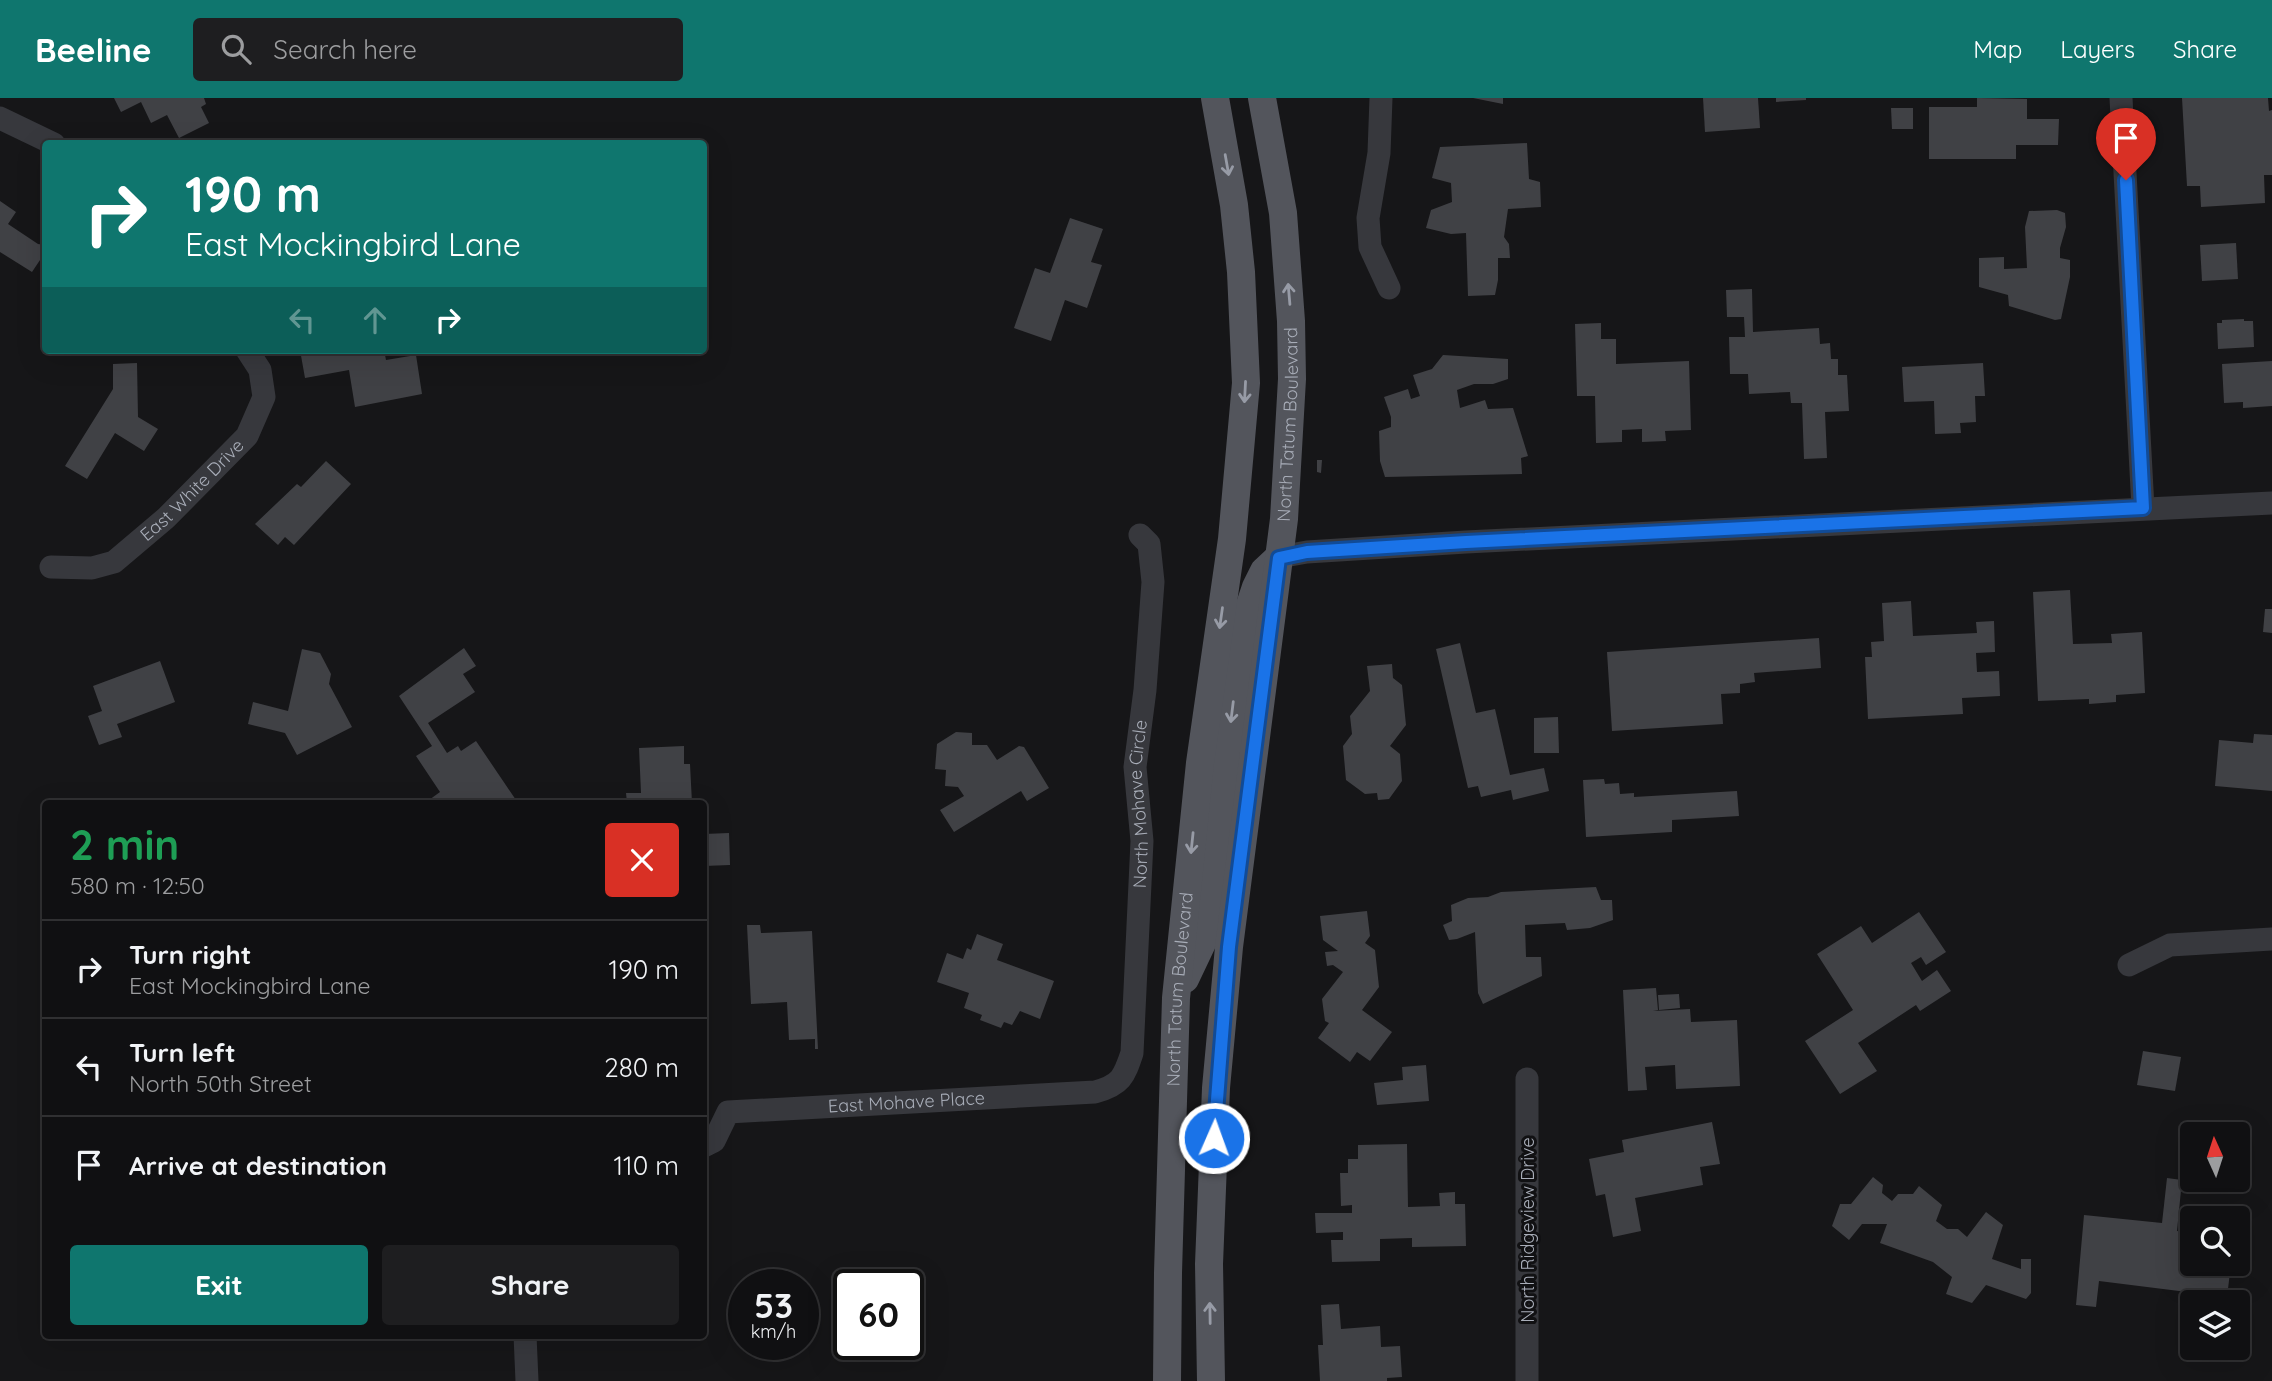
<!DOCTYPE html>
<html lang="en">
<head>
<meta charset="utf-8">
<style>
	:root { --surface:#101012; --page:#1e1e20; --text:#f1f3f6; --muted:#9c9d9f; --line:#303032; --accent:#0f766e }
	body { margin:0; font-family:Quicksand,sans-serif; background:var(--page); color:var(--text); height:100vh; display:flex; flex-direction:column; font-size:26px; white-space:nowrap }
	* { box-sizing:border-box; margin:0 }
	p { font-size:23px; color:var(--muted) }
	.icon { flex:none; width:38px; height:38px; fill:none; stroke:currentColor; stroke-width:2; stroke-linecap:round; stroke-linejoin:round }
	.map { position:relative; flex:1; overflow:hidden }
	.drawer { position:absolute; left:42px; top:702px; width:665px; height:539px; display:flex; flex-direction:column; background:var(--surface); border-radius:7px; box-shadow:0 7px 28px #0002,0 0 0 2px var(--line) }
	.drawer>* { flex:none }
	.hud { position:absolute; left:42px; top:42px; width:665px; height:214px; border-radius:7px; box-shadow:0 7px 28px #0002,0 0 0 2px var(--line); background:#0f766e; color:#fff; overflow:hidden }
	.needle { width:46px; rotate:357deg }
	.fabs { position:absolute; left:2180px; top:1024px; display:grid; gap:14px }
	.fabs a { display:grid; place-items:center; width:70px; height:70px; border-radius:7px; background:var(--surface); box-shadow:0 7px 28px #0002,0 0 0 2px var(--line); font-size:35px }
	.speed { position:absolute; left:728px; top:1171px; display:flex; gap:14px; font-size:35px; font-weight:700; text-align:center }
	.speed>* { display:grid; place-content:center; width:91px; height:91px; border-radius:50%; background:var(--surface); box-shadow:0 7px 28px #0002,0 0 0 2px var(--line); line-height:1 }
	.speed small { font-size:18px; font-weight:400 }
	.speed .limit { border:4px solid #111; border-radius:10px; background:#fff; color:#111 }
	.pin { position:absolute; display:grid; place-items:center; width:60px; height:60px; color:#fff; margin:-72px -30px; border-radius:50% 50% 50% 0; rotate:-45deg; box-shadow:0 0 7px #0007 }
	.pin .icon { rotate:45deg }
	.me { position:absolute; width:77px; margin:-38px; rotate:2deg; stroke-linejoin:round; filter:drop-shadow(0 0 5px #0008) }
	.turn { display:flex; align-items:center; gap:24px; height:147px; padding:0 28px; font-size:32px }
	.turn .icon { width:91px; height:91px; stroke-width:2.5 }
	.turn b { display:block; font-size:49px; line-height:60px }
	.lanes { display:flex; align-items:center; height:66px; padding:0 28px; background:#0003; justify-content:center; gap:35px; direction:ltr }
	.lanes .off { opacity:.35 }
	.round { display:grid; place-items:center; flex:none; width:74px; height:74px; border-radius:7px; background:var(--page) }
	.overview { display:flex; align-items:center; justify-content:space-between; height:119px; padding:0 28px }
	h1 { font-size:42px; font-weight:800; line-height:52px; color:#1e9e55 }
	.primary-button { display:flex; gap:14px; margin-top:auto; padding:14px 28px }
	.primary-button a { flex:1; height:80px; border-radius:7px; background:var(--accent); color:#fff; font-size:28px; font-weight:800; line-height:80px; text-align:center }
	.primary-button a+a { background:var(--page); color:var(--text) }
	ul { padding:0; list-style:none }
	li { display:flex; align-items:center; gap:21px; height:98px; padding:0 28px; border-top:2px solid var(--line) }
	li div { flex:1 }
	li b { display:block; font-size:26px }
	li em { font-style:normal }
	header { display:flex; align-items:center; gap:42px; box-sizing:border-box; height:98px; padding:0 35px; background:var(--accent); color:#fff }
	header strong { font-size:33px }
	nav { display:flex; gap:38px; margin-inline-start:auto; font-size:24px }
	.search { width:490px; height:63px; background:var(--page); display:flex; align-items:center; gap:18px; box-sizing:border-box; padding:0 24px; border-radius:7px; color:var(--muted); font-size:26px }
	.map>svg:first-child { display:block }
	.building { fill:#404145 }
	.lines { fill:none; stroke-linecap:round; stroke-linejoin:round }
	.minor { stroke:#37383d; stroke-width:23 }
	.major { stroke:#53555c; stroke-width:28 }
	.oneway { stroke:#979ba6 }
	.route-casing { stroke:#114b97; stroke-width:18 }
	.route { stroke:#1a73e8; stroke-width:12 }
	.labels { text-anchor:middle; stroke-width:6; stroke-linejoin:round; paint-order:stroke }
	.street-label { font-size:18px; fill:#a8adb8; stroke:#111113 }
</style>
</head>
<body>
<header>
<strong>Beeline</strong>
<div class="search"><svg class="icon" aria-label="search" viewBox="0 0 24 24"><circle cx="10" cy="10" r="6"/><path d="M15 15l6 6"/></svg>Search here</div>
<nav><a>Map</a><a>Layers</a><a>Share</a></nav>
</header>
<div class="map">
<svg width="2272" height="1283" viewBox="0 0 2272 1283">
	<rect width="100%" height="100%" fill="#161618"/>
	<g class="building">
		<path d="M114 0H204L206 6 201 9 209 25 179 40 167 17 151 25 141 4 121 14Z"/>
		<path d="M1473 0H1503V6Z"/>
		<path d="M1703 0H1758L1760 30 1705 34Z"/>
		<path d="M1776 0H1806V2L1776 4Z"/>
		<path d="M1977 0 2027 1V21H2059L2058 47H2016V61H1929V9H1977Z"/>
		<path d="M2182 0H2268L2269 13 2272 12V77H2264L2265 105 2201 109 2200 88H2187Z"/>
		<path d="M1891 10H1913V31H1892Z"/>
		<path d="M1527 45 1529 81 1540 84 1541 109 1508 111 1504 139 1509 146 1510 160H1498V182L1495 197 1468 198 1466 135 1451 136 1426 130 1431 112 1452 104 1451 85 1432 80 1440 49Z"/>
		<path d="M0 103 16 114 8 126 38 146 46 147V153L32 174 0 154Z"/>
		<path d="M2057 112 2065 115 2066 129 2060 150V160L2070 162V179L2061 221 2055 222 2009 208 2008 197 1979 189V160L2004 159V171L2027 170 2025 129 2029 113Z"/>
		<path d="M1070 120 1103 131 1091 164 1102 167 1087 210 1065 202 1051 243 1014 230 1035 170 1050 175Z"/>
		<path d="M2236 145 2238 181 2202 183 2200 147Z"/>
		<path d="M1752 191 1753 234 1819 230 1820 246 1830 245 1831 261H1838V277H1847L1849 313 1825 314 1827 360 1804 361 1802 305H1791L1790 294 1749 296 1748 276H1730L1729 239H1745L1744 219H1727L1726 192Z"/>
		<path d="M2244 221V223H2253L2254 249 2218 251 2217 225H2222V222Z"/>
		<path d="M1601 225V241H1616V266L1689 263 1691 332 1665 333 1666 343 1642 344V331L1622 332V344L1596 345 1595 298H1577L1575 226Z"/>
		<path d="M300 252H384L386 262 416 257 422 296 355 309 349 272 305 280Z"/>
		<path d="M1443 257 1508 261V281L1493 286H1474L1457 292 1460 310 1485 302 1488 311 1513 310 1528 358 1521 360 1522 376 1385 379 1380 363 1379 333 1391 329V319L1384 299 1408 291 1411 301 1420 298 1413 277 1432 271Z"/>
		<path d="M2272 263V308L2243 310V304L2224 305 2222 266Z"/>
		<path d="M137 265 138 319 158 331 144 353 115 335 87 381 65 368 113 291V266Z"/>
		<path d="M1983 265 1985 298H1975L1976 324 1960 325 1961 335 1935 336 1934 303 1904 304 1902 269Z"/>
		<path d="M1317 362H1322L1321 375 1317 374Z"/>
		<path d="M326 363 351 386 294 447 285 439 278 447 255 426 297 386 301 389Z"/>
		<path d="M2070 492 2073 546 2112 545 2111 536 2142 534 2145 595 2116 597V604L2089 606V601L2038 603 2033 494Z"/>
		<path d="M1911 503 1913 538 1977 535 1976 524 1994 523 1995 554 1976 555 1977 574 1999 573 2000 598 1962 600 1963 616 1868 621 1865 559H1872L1871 544 1884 543 1882 505Z"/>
		<path d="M2265 511H2272V535L2263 534Z"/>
		<path d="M1819 540 1821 570 1754 575 1755 584 1740 586V595L1721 596 1723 626 1612 633 1607 554Z"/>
		<path d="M1460 545 1476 615 1495 611 1510 677 1544 670 1549 693 1513 702 1511 692 1481 699 1478 688 1468 690 1436 551Z"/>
		<path d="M464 550 476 568 463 576 475 594 428 625 447 655 458 648 461 653 476 643 518 705H431L429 702 440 694 416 658 432 648 399 598Z"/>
		<path d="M302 551 320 555 331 576 329 586 352 629 297 657 285 635 248 626 253 604 288 613Z"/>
		<path d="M160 563 175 604 117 626 122 639 99 647 88 618 102 613 93 588Z"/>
		<path d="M1392 566 1393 580 1402 587 1406 627 1390 648 1400 656 1402 683 1389 701 1378 702 1377 695 1365 696 1346 682 1343 648 1352 636 1350 618 1370 593 1367 568Z"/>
		<path d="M1558 619 1559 655H1534V620Z"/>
		<path d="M956 634 972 635V647H987L997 662 1019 648 1024 649 1049 690 1027 703 1021 693 954 734 940 712 964 698 958 689 945 688 946 672 935 671 937 646Z"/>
		<path d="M2254 636 2272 637V693L2215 688 2219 642 2253 645Z"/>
		<path d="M684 648V666H690L692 705H627L626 695H641L639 650Z"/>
		<path d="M1604 681 1605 686 1619 685 1620 696 1634 695V699L1737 693 1739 718 1672 722V734L1586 739 1583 682Z"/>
		<path d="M729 735 730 767 704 768V736Z"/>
		<path d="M1596 789 1601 802H1612L1613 822 1590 830 1567 832 1565 825 1525 827 1526 859H1541L1542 878 1483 906 1478 895 1475 834 1457 841 1449 842 1443 827 1452 823 1451 807 1468 800 1488 799 1501 794Z"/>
		<path d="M1367 813 1370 838 1365 845 1375 852 1379 889 1362 912 1392 934 1370 963 1357 954 1350 964 1318 940 1329 925 1325 923 1322 901 1343 874 1333 867 1327 868 1325 854 1338 853 1323 842 1320 818Z"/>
		<path d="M1919 814 1946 854 1926 867 1921 859 1911 865 1922 883 1937 872 1951 893 1920 913 1916 907 1858 945 1877 973 1840 996 1805 943 1853 912 1817 856 1861 828 1872 845Z"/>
		<path d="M747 827H760L761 835 812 833 818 951H815V941L789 942 787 904 751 906Z"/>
		<path d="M977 836 1003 846 997 862 1054 883 1040 921 1020 913 1012 927 1004 924 1001 930 980 922 982 917 964 910 969 895 937 884 947 855 963 861 967 850 971 852Z"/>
		<path d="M1656 890 1658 912 1653 913 1690 911 1691 924 1737 922 1740 988 1676 991 1675 967 1645 969 1647 992 1628 993 1623 892Z"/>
		<path d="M1679 896 1680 910 1659 912 1658 897Z"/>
		<path d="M2143 953 2181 959 2175 993 2137 987Z"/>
		<path d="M1426 967 1429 1003 1377 1007 1374 985 1403 982 1402 969Z"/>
		<path d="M1712 1024 1720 1066 1700 1069 1703 1087 1635 1100 1641 1133 1613 1139 1605 1096 1596 1098 1589 1061 1624 1054 1622 1042Z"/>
		<path d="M1407 1046 1408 1109 1440 1108 1439 1095 1455 1094V1106H1465L1466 1148 1412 1149V1140L1380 1141V1163L1332 1164 1331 1142H1343V1134L1316 1135 1315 1115H1352V1107L1341 1108 1340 1075H1348V1061H1358V1047Z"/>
		<path d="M1873 1079 1883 1087 1882 1095 1892 1103 1898 1096H1913L1919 1088 1942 1107 1936 1123 1947 1131H1958L1967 1139 1986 1114 2003 1127 1992 1161 2021 1171V1161H2031V1195L2026 1201 1986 1187 1972 1205 1946 1196 1952 1179 1933 1164 1880 1145 1887 1126H1862L1849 1142 1832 1128 1840 1106H1851Z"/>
		<path d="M2167 1080 2182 1082 2177 1133 2193 1134V1166H2231L2227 1199 2099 1183 2096 1209 2076 1207 2084 1117 2162 1125Z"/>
		<path d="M1339 1206 1341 1231 1380 1228 1381 1249 1400 1248 1402 1279 1387 1280V1283H1320L1318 1247H1323L1321 1207Z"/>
	</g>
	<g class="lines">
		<g class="minor">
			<path d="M1381 0 1379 55 1368 120 1370 149 1389 190"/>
			<path d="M2121 0 2143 410"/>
			<path d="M0 20 54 46"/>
			<path d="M1279 459 1307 454 1466 444 2272 405"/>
			<path id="s1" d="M51 469 92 470 114 464 166 420 247 338 264 299 260 272 247 252"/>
			<path d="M2129 867 2170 847 2272 841"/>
			<path d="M1527 981V1283"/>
			<path id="s2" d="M704 1048 714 1043 728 1014 1095 994C1121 987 1124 979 1132 955L1142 743 1135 669 1145 592 1153 484 1149 446 1140 437"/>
			<path d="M525 1237 527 1283"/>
		</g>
		<g class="major">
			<path d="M1185 881 1204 841 1239 565 1250 507 1256 489 1264 473 1279 459"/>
			<path id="s3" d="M1167 1283 1168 1175 1176 900 1200 665 1232 441 1246 285 1241 174 1234 107 1215 0"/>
			<path id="s4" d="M1211 1283 1209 1166 1216 990 1229 849 1284 421 1292 281 1291 223 1283 115 1262 0"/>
		</g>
	</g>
	<defs><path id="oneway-shaft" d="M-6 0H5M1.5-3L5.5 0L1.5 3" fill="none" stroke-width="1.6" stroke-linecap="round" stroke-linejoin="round" transform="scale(1.75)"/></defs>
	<g class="oneway">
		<use href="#oneway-shaft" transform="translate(1227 67) rotate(80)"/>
		<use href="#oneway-shaft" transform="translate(1289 196) rotate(-95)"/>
		<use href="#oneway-shaft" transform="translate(1245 294) rotate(93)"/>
		<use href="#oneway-shaft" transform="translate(1221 520) rotate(98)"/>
		<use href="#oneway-shaft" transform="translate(1232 614) rotate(97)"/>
		<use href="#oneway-shaft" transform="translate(1192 745) rotate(96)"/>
		<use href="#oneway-shaft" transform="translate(1210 1215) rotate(-91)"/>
	</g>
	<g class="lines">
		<defs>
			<path id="route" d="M1214 1040 1229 849 1279 460 1307 454 1466 444 2143 410 2126 82"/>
		</defs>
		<use href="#route" class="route-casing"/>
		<use href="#route" class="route"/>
	</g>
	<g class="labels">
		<g class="street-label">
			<text dy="6" stroke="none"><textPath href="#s4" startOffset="961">North Tatum Boulevard</textPath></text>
			<text dy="6" stroke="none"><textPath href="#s1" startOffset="170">East White Drive</textPath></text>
			<text dy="6" stroke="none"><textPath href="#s2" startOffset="718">North Mohave Circle</textPath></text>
			<text dy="6" stroke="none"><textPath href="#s3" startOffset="392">North Tatum Boulevard</textPath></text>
			<text dy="6" stroke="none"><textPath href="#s2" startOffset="222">East Mohave Place</textPath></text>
			<text transform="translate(1528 1132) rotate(-90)" y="6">North Ridgeview Drive</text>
		</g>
	</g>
</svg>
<div class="fabs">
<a><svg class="needle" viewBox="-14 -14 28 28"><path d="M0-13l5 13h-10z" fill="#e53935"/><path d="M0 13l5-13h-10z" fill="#9c9d9f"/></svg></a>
<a><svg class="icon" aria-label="search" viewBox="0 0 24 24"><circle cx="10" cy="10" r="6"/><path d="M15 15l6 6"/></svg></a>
<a><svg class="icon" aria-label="layers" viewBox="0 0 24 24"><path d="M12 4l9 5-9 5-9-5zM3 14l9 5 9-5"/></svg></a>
</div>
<div class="speed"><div>53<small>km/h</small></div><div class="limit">60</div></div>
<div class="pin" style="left:2126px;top:82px;background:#d93025"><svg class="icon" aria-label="arrive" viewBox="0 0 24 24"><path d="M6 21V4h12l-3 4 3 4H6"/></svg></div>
<svg class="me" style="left:1214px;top:1040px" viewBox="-20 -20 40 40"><circle r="17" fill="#1a73e8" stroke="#fff" stroke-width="3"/><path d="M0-11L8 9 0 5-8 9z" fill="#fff"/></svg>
<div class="hud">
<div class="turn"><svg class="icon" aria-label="right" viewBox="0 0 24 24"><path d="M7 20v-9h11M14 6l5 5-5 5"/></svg><div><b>190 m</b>East Mockingbird Lane</div></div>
<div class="lanes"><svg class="icon off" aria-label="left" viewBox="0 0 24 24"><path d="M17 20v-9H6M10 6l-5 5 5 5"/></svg><svg class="icon off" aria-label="ahead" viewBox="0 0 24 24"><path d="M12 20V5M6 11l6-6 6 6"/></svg><svg class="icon" aria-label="right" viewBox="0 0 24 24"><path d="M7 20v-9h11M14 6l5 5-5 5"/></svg></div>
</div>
<section class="drawer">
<div class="overview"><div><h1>2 min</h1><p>580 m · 12:50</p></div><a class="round" style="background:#d93025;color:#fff"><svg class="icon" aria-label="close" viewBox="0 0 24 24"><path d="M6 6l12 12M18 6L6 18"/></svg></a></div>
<ul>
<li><svg class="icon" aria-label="right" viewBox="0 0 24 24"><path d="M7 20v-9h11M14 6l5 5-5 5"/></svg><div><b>Turn right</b><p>East Mockingbird Lane</p></div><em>190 m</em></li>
<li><svg class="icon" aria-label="left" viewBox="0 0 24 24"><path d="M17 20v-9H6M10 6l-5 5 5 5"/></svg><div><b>Turn left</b><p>North 50th Street</p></div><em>280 m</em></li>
<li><svg class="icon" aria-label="arrive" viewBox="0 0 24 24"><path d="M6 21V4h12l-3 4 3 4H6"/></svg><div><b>Arrive at destination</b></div><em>110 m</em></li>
</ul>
<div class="primary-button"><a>Exit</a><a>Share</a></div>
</section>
</div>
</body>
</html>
